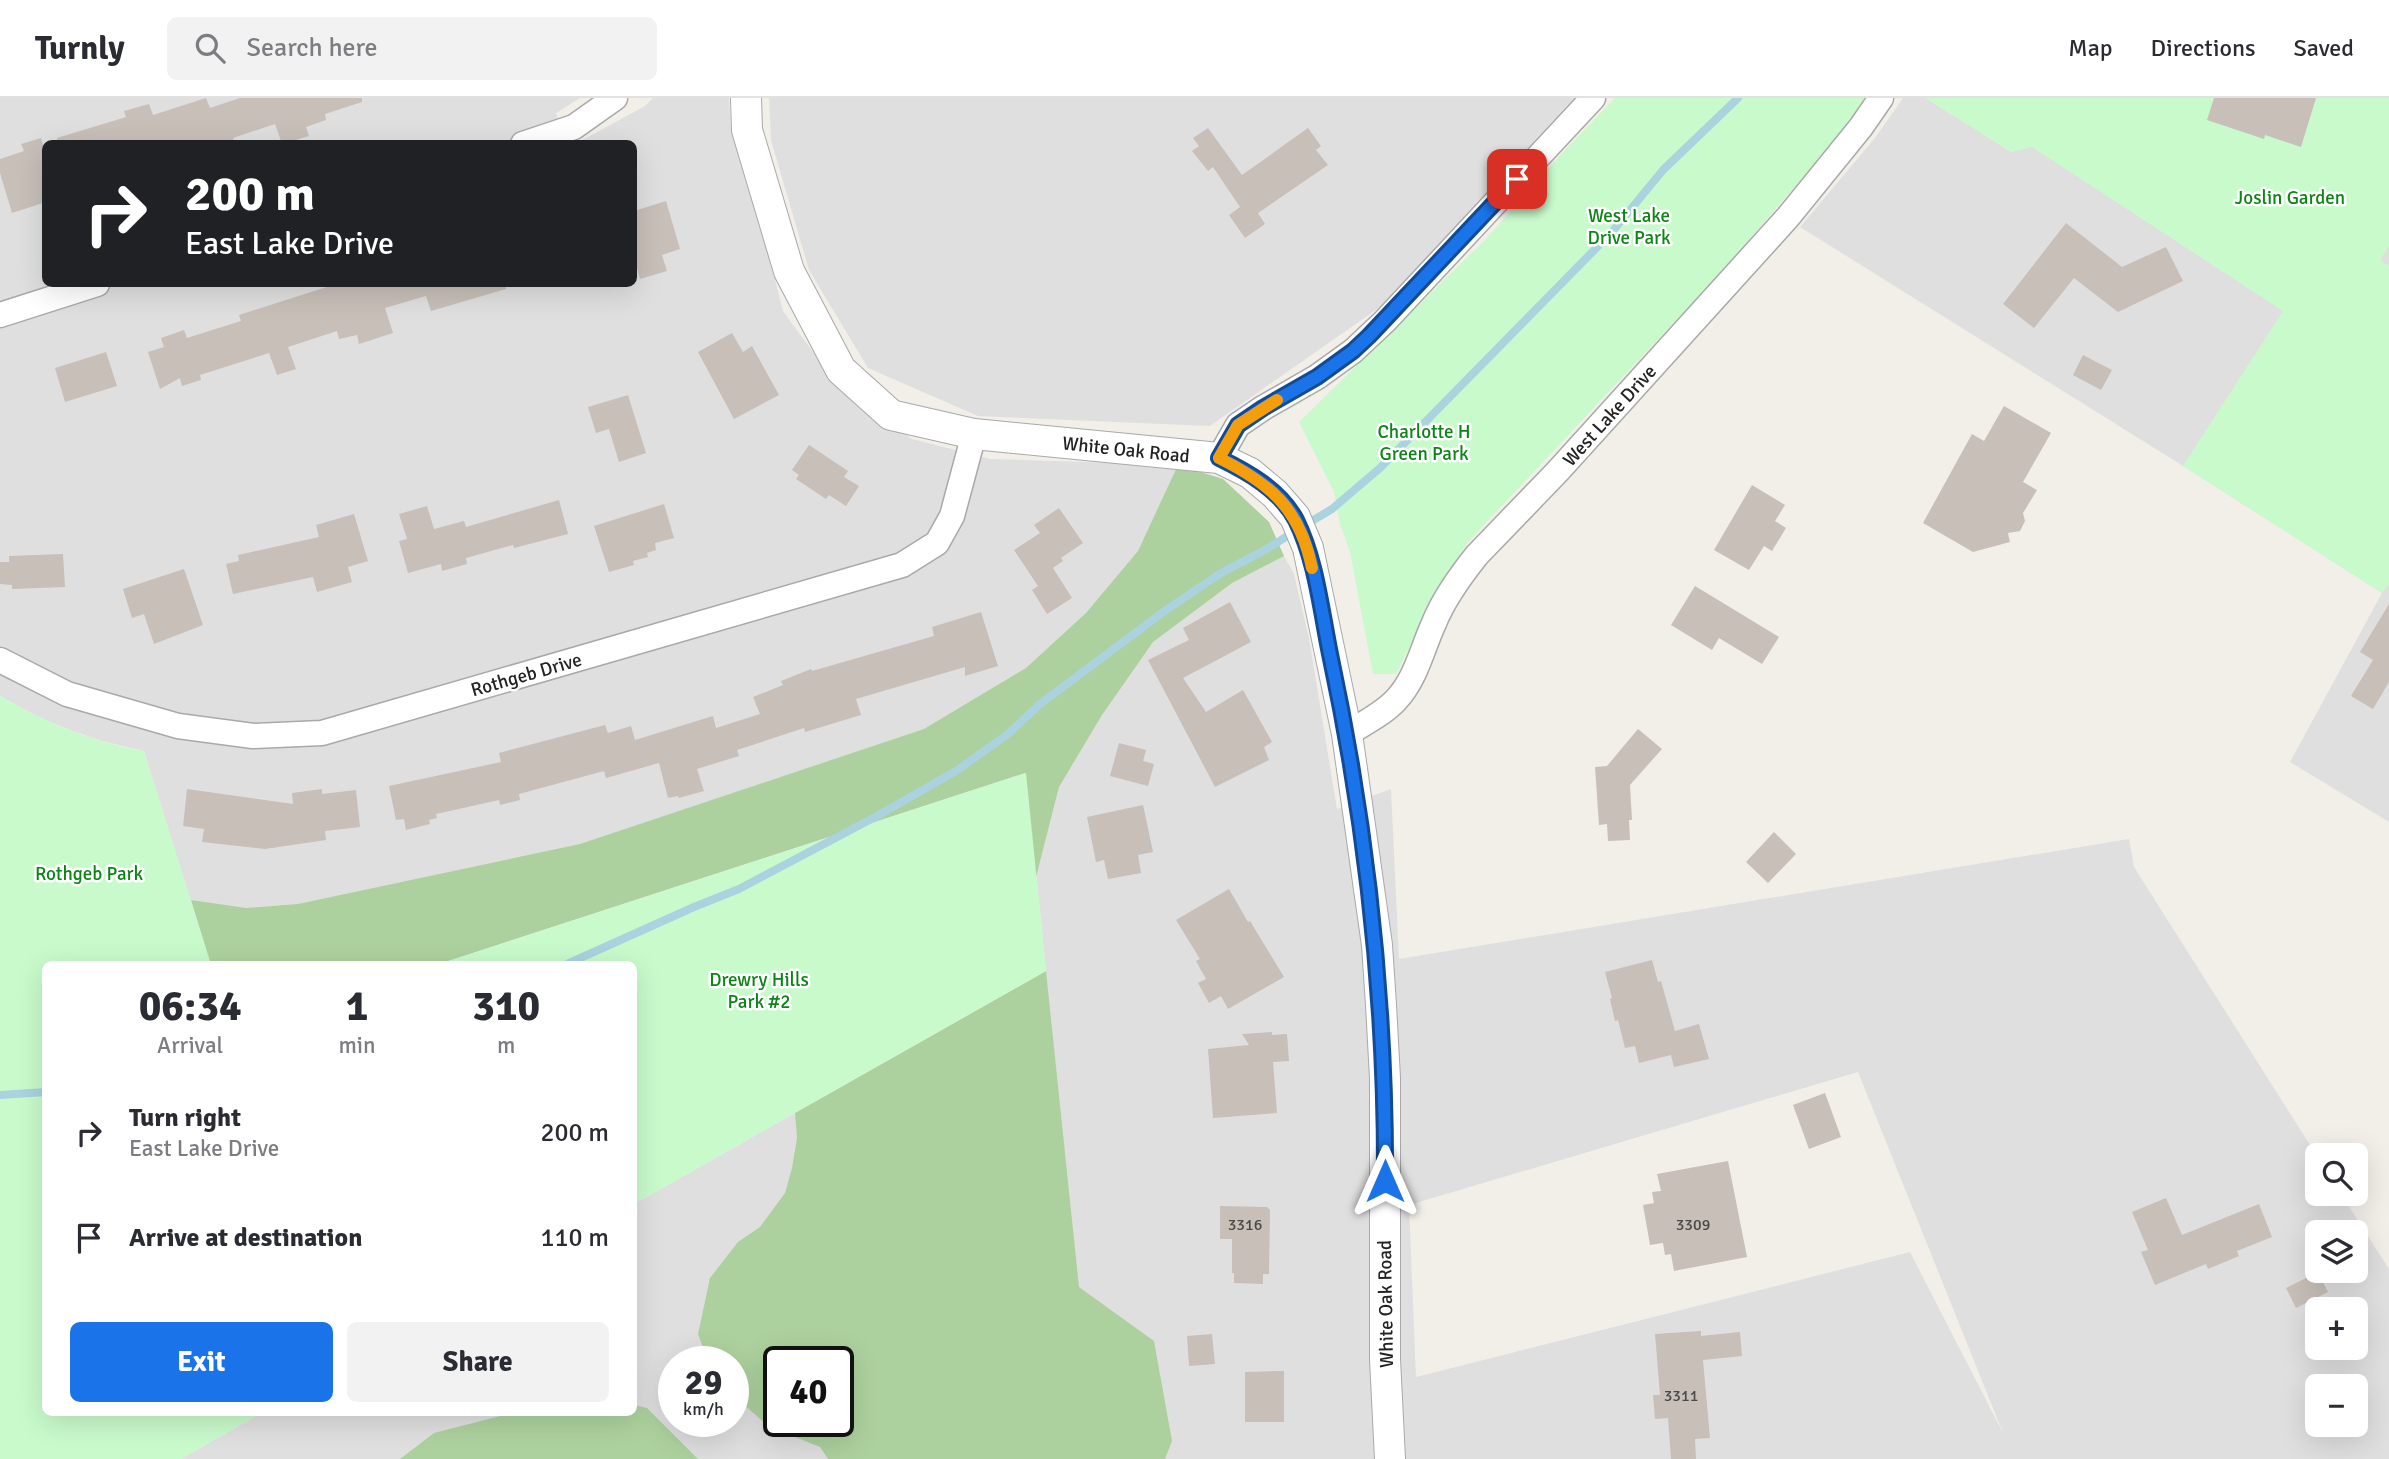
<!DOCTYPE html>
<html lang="en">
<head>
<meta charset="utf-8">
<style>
	:root { --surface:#fff; --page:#f2f2f3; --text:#2b2b33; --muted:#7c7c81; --line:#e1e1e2; --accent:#1a73e8 }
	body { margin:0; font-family:Signika,sans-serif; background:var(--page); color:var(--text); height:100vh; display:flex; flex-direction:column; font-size:26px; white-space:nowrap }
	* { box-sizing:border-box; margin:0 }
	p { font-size:23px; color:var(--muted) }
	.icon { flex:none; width:38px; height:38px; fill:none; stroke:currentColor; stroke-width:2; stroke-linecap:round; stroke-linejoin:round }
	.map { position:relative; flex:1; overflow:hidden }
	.panel { position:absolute; left:42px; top:863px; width:595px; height:455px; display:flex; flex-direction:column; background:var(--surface); border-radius:10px; box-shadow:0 7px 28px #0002 }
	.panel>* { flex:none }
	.top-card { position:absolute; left:42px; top:42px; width:595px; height:147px; border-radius:10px; box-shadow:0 7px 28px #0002; background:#202124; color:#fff; overflow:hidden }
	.controls { position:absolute; left:2305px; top:1045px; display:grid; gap:14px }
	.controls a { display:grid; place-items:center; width:63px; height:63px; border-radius:10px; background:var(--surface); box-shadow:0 7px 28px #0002; font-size:35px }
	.speed { position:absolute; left:658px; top:1248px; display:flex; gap:14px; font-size:35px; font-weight:700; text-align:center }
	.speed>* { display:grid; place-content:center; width:91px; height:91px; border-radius:50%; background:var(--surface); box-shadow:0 7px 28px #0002; line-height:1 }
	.speed small { font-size:18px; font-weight:400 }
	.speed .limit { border:4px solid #111; border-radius:10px; background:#fff; color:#111 }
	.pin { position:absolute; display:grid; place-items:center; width:60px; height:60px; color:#fff; margin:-30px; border-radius:14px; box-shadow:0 4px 10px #0006 }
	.me { position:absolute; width:77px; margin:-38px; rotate:0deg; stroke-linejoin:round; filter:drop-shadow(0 0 5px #0008) }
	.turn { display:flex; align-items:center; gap:24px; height:147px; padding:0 28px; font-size:32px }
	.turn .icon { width:91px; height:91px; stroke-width:2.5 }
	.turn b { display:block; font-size:49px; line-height:60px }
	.eta { display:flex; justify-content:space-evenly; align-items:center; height:119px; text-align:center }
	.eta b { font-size:42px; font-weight:700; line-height:49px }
	.button { display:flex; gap:14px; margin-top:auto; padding:14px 28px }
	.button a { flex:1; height:80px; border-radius:10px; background:var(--accent); color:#fff; font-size:28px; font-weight:700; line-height:80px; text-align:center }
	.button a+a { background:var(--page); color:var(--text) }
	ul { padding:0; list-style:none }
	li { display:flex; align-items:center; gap:21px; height:105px; padding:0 28px }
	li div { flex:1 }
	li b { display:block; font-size:26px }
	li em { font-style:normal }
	header { display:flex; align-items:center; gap:42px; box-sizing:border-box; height:98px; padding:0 35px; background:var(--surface); border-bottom:2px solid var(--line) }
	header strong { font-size:33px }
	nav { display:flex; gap:38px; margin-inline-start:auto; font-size:24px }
	.search { width:490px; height:63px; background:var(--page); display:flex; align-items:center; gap:18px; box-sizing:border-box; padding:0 24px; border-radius:10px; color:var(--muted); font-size:26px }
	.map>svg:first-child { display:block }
	.residential { fill:#e0dfdf; fill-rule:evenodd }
	.forest { fill:#add19e; fill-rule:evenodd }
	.park { fill:#c8facc }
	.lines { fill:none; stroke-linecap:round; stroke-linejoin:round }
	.stream { stroke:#aad3df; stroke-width:8 }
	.building { fill:#c7bfb8 }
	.minor-casing { stroke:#a9a9a9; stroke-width:27 }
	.tertiary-casing { stroke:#a9a9a9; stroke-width:32 }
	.minor { stroke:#fff; stroke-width:24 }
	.tertiary { stroke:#fff; stroke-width:30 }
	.route-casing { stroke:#114b97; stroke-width:18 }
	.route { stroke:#1a73e8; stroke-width:12 }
	.slow { stroke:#f59e0b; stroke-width:12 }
	.labels { text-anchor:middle; stroke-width:5; stroke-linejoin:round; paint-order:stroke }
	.number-label { font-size:16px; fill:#4b4948 }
	.park-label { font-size:19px; fill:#0c8416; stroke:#fff }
	.street-label { font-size:19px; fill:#222; stroke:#fff }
</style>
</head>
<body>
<header>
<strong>Turnly</strong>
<div class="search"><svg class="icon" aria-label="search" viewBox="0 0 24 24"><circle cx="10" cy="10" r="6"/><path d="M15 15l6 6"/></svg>Search here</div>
<nav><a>Map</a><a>Directions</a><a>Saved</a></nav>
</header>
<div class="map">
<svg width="2389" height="1361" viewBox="0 0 2389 1361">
	<rect width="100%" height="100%" fill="#f2efe9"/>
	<g class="residential">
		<path d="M0 0H580L556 15 565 45 46 46V186H634V46L577 45 645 8 653 0H729L731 31 755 103 783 213 840 291 912 341 991 361 1178 367 1223 381 1269 424 1277 445 1294 476 1309 540 1337 711 1391 691 1399 861 2129 741 2134 769 2317 1058V1096H2341L2389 1171V1361H181L263 1314H634V1106L1046 873 1026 675 439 866H210L144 653 102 643 70 632 38 619 0 598ZM1858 974 2003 1335 1910 1154 1416 1279 1409 1107ZM2317 1134H2356V1172H2317ZM2317 1211H2356V1250H2317ZM674 1264H733V1323H674ZM779 1264H838V1323H779ZM2317 1288H2356V1326H2317Z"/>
		<path d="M769 0H1574L1380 209 1210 328 978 318 868 270 809 172 771 42Z"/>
		<path d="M1903 0H2389V724L2290 664 2382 495 2183 368 1800 129 1875 40Z"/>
	</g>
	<g class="forest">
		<path d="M1178 367 1223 381 1269 424 1284 458 1232 485 1153 544 1102 617 1059 689 1036 779 1025 675 439 866H210L191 802 246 810 298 806 580 746 924 631 1026 570 1086 515 1138 453Z"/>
		<path d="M1046 873 1079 1189 1154 1243 1172 1343 1165 1361H828L820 1349 768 1328 733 1297V1264L708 1263 698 1236 710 1180 738 1144 760 1129 785 1095 792 1070 797 1040 795 1015ZM779 1264H838V1323H779Z"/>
		<path d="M634 1307 647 1310 698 1361H400L434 1335 516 1314H634Z"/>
	</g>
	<g class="park">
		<path d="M1615 0H1866L1825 54 1710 186 1468 444 1438 493 1396 576H1373L1350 454 1340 426 1334 394 1299 324 1486 141 1548 70Z"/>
		<path d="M1925 0H2389V148L2380 162 2389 168V485L2382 495 2183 368 2283 213 2032 49 2011 54Z"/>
		<path d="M0 598C44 624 93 644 144 653L210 863V866H46V1314H263L181 1361H0Z"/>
		<path d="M1026 675 1046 873 634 1106V866H439Z"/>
	</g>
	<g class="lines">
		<g class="stream">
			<path d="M1305 427 1332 411 1380 370 1612 134 1663 72 1738 0"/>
			<path d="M567 866 694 809 739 791 879 717 956 673 1008 636 1040 606 1166 512 1221 475 1265 452 1294 434"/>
			<path d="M0 997 46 994"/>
		</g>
	</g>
	<g class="building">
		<path d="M206 0 210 10 240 0H362V4L325 16 326 22 306 29 309 38 282 46 275 26 233 40 235 46H57V40L126 19 124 13 149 6 153 17Z"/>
		<path d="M2214 0H2316L2301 49 2265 37 2264 41 2207 22Z"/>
		<path d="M1208 30 1242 77 1308 30 1321 48 1316 52 1328 67 1258 115 1265 126 1245 140 1229 117 1240 109 1213 69 1208 73 1192 53 1199 48 1193 40Z"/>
		<path d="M41 40 46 56V104L12 115 0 75V61L24 53 21 46Z"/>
		<path d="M666 103 680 151 662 157 667 173 640 181 634 159V113Z"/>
		<path d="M2066 125 2122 169 2166 149 2183 183 2118 214 2074 180 2034 230 2003 206Z"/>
		<path d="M336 186H506V191L431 213 426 198 385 210 393 235 359 246 357 237 339 241 337 233 288 249 296 271 277 277 269 255 200 277 201 282 182 288 180 280 160 291 148 254 164 249 161 240 184 232 187 240 241 223 239 217Z"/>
		<path d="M732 235 743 254 752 248 779 297 734 321 698 254Z"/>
		<path d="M106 254 117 288 65 304 55 270Z"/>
		<path d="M2083 257 2112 272 2101 292 2073 277Z"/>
		<path d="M628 297 646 355 619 364 609 331 596 335 588 309Z"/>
		<path d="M2004 308 2051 335 2023 384 2037 392 2023 415 2025 423 2020 433 2008 435 2010 444 1973 454 1923 425 1972 336 1984 343Z"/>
		<path d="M809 347 848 373 844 379 859 388 846 408 829 397 826 401 796 381 799 377 792 372Z"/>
		<path d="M1752 387 1785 407 1775 423 1786 430 1772 453 1764 448 1749 472 1714 452Z"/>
		<path d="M559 402 568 436 514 450 513 447 466 460 467 466 442 473 441 466 408 475 399 443 407 441 399 416 427 408 434 431 464 423 466 429Z"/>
		<path d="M664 406 674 440 655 445 656 452 647 455 648 459 633 463 634 467 609 474 594 428Z"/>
		<path d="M1059 410 1083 445 1061 460 1063 463 1053 470 1072 500 1047 516 1032 492 1038 488 1014 452 1040 435 1034 427Z"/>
		<path d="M354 416 368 463 348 469 352 484 317 494 313 479 233 496 226 466 239 463 238 457 319 439 316 427Z"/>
		<path d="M63 456 65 489 12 491V487L0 486V464H9V458Z"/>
		<path d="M184 471 203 527 154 546 144 516 132 520 123 491Z"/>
		<path d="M1695 488 1779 539 1762 566 1719 540 1712 552 1671 527Z"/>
		<path d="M1230 504 1251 544 1183 580 1206 614 1243 592 1272 644 1264 649 1269 662 1215 689 1148 562 1189 542 1183 530Z"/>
		<path d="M2389 506V584L2373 611 2351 598 2373 562 2360 554Z"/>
		<path d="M981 514 998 568 965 578V569L856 601 861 617 805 634 804 630 737 652 739 658 697 671 704 693 679 700 678 698 668 700 659 665 606 680 604 673 519 696 520 702 500 707 499 702 436 716 437 720 429 722 430 726 406 732 404 721 396 722 389 688 501 664 499 655 605 627 608 635 631 628 635 642 713 618 716 630 760 616 753 599 783 587 781 583 811 571 812 573 934 538 932 529Z"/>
		<path d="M1638 631 1662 651 1630 687 1632 722H1629L1630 742 1608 743 1607 726 1599 727 1595 669 1607 668Z"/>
		<path d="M1119 645 1146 652 1143 663 1154 666 1148 688 1110 678Z"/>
		<path d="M187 691 293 706 292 695 322 691V696L356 692 360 729 325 733 326 742 265 751 202 744 204 731 183 728Z"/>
		<path d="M1143 707 1153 754 1138 757 1141 775 1108 781 1104 762 1096 764 1087 719Z"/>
		<path d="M1774 734 1796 756 1768 785 1746 764Z"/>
		<path d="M1229 791 1248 824 1250 823 1284 879 1228 911 1221 898 1209 905 1198 885 1206 881 1196 863 1200 861 1176 822Z"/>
		<path d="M1652 862 1658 884 1661 883 1675 933 1699 926 1709 961 1674 969 1671 957 1639 965 1635 948 1625 950 1618 922 1615 923 1610 901 1612 900 1605 874Z"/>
		<path d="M1272 934V937L1287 936 1289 963 1273 964 1277 1015 1213 1020 1208 951 1249 947 1242 936Z"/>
		<path d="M1825 995 1841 1039 1809 1051 1793 1007Z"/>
		<path d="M1728 1063 1747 1159 1674 1173 1671 1156 1665 1157 1663 1145 1650 1147 1643 1107 1654 1105 1652 1094 1661 1093 1657 1076Z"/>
		<path d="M2166 1100 2182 1137 2259 1106 2272 1139 2237 1153 2239 1158 2208 1171 2206 1166 2155 1187 2141 1154 2148 1152 2132 1114Z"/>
		<path d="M1220 1108 1267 1109 1270 1112 1269 1176H1263V1186L1234 1185V1175H1232V1141H1220Z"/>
		<path d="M2318 1174 2328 1194 2296 1210 2286 1190Z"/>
		<path d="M1701 1233V1238L1740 1234 1742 1258 1703 1262 1710 1340 1695 1341 1696 1361H1671L1668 1320 1655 1321 1653 1297H1660L1655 1236Z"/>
		<path d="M1212 1236 1215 1266 1189 1268 1187 1238Z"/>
		<path d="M1284 1273V1324H1245V1274Z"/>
	</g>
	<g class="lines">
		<defs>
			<g id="minor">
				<path d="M523 46 574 29 615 0"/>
				<path d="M0 217 97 186"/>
				<path d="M1219 360 1238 327 1263 310 1317 279 1353 253 1385 223 1593 0"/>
				<path d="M0 562 67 596 178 628 253 638 322 635 902 467 937 445 952 418 974 336"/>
				<path d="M1347 636C1364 625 1383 616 1396 602 1416 581 1422 551 1434 525 1444 500 1461 477 1477 457L1558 373 1788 119 1861 29 1881 0"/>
			</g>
			<path id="tertiary" d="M746 0 747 32 789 173 841 272 891 317 974 336 1219 360 1250 375 1275 396 1295 419 1308 450 1347 636 1377 847 1381 907 1385 980V1261L1390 1361"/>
		</defs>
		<use href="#minor" class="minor-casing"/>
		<use href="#tertiary" class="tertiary-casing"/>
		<use href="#minor" class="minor"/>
		<use href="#tertiary" class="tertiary"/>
	</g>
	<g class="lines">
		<defs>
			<path id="route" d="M1385 1083C1386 904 1367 730 1330 556 1321 512 1316 462 1296 422 1280 392 1248 374 1219 360L1238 327 1263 310 1317 279 1353 253 1369 238 1517 81"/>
		</defs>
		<use href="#route" class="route-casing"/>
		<use href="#route" class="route"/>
		<path class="slow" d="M1277 302 1238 327 1219 360C1271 386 1300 411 1312 470"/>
	</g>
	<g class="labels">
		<g class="number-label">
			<text x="1245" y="1132">3316</text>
			<text x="1693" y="1132">3309</text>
			<text x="1681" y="1303">3311</text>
		</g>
		<g class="park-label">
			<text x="2290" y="106">Joslin Garden</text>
			<text x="1629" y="124">West Lake<tspan x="1629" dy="22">Drive Park</tspan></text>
			<text x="1424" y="340">Charlotte H<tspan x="1424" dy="22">Green Park</tspan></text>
			<text x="89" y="782">Rothgeb Park</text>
			<text x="759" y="888">Drewry Hills<tspan x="759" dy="22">Park #2</tspan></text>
		</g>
		<g class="street-label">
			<text transform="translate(1609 317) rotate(-48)" y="7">West Lake Drive</text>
			<text transform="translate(1126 351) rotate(6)" y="7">White Oak Road</text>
			<text transform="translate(526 576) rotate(-16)" y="7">Rothgeb Drive</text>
			<text transform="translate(1385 1206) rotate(-91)" y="7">White Oak Road</text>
		</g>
	</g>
</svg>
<div class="controls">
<a><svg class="icon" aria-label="search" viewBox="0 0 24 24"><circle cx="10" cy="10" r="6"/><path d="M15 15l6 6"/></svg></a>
<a><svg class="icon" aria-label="layers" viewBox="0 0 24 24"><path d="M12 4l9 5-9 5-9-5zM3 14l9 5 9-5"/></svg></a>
<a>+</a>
<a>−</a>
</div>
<div class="speed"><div>29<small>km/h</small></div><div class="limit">40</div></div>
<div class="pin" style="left:1517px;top:81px;background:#d93025"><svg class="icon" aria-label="arrive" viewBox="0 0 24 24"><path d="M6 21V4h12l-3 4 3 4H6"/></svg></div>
<svg class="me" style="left:1385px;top:1083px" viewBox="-20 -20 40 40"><path d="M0-17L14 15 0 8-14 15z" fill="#1a73e8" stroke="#fff" stroke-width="4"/></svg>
<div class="top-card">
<div class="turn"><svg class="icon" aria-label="right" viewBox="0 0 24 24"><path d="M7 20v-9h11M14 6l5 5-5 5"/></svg><div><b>200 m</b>East Lake Drive</div></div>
</div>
<section class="panel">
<div class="eta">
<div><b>06:34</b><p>Arrival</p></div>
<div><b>1</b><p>min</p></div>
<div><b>310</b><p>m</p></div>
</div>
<ul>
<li><svg class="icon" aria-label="right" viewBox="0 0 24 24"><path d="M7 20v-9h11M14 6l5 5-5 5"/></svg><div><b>Turn right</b><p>East Lake Drive</p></div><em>200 m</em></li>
<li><svg class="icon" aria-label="arrive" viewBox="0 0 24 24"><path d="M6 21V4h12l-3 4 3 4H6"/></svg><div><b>Arrive at destination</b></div><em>110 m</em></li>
</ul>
<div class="button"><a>Exit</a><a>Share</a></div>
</section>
</div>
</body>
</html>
